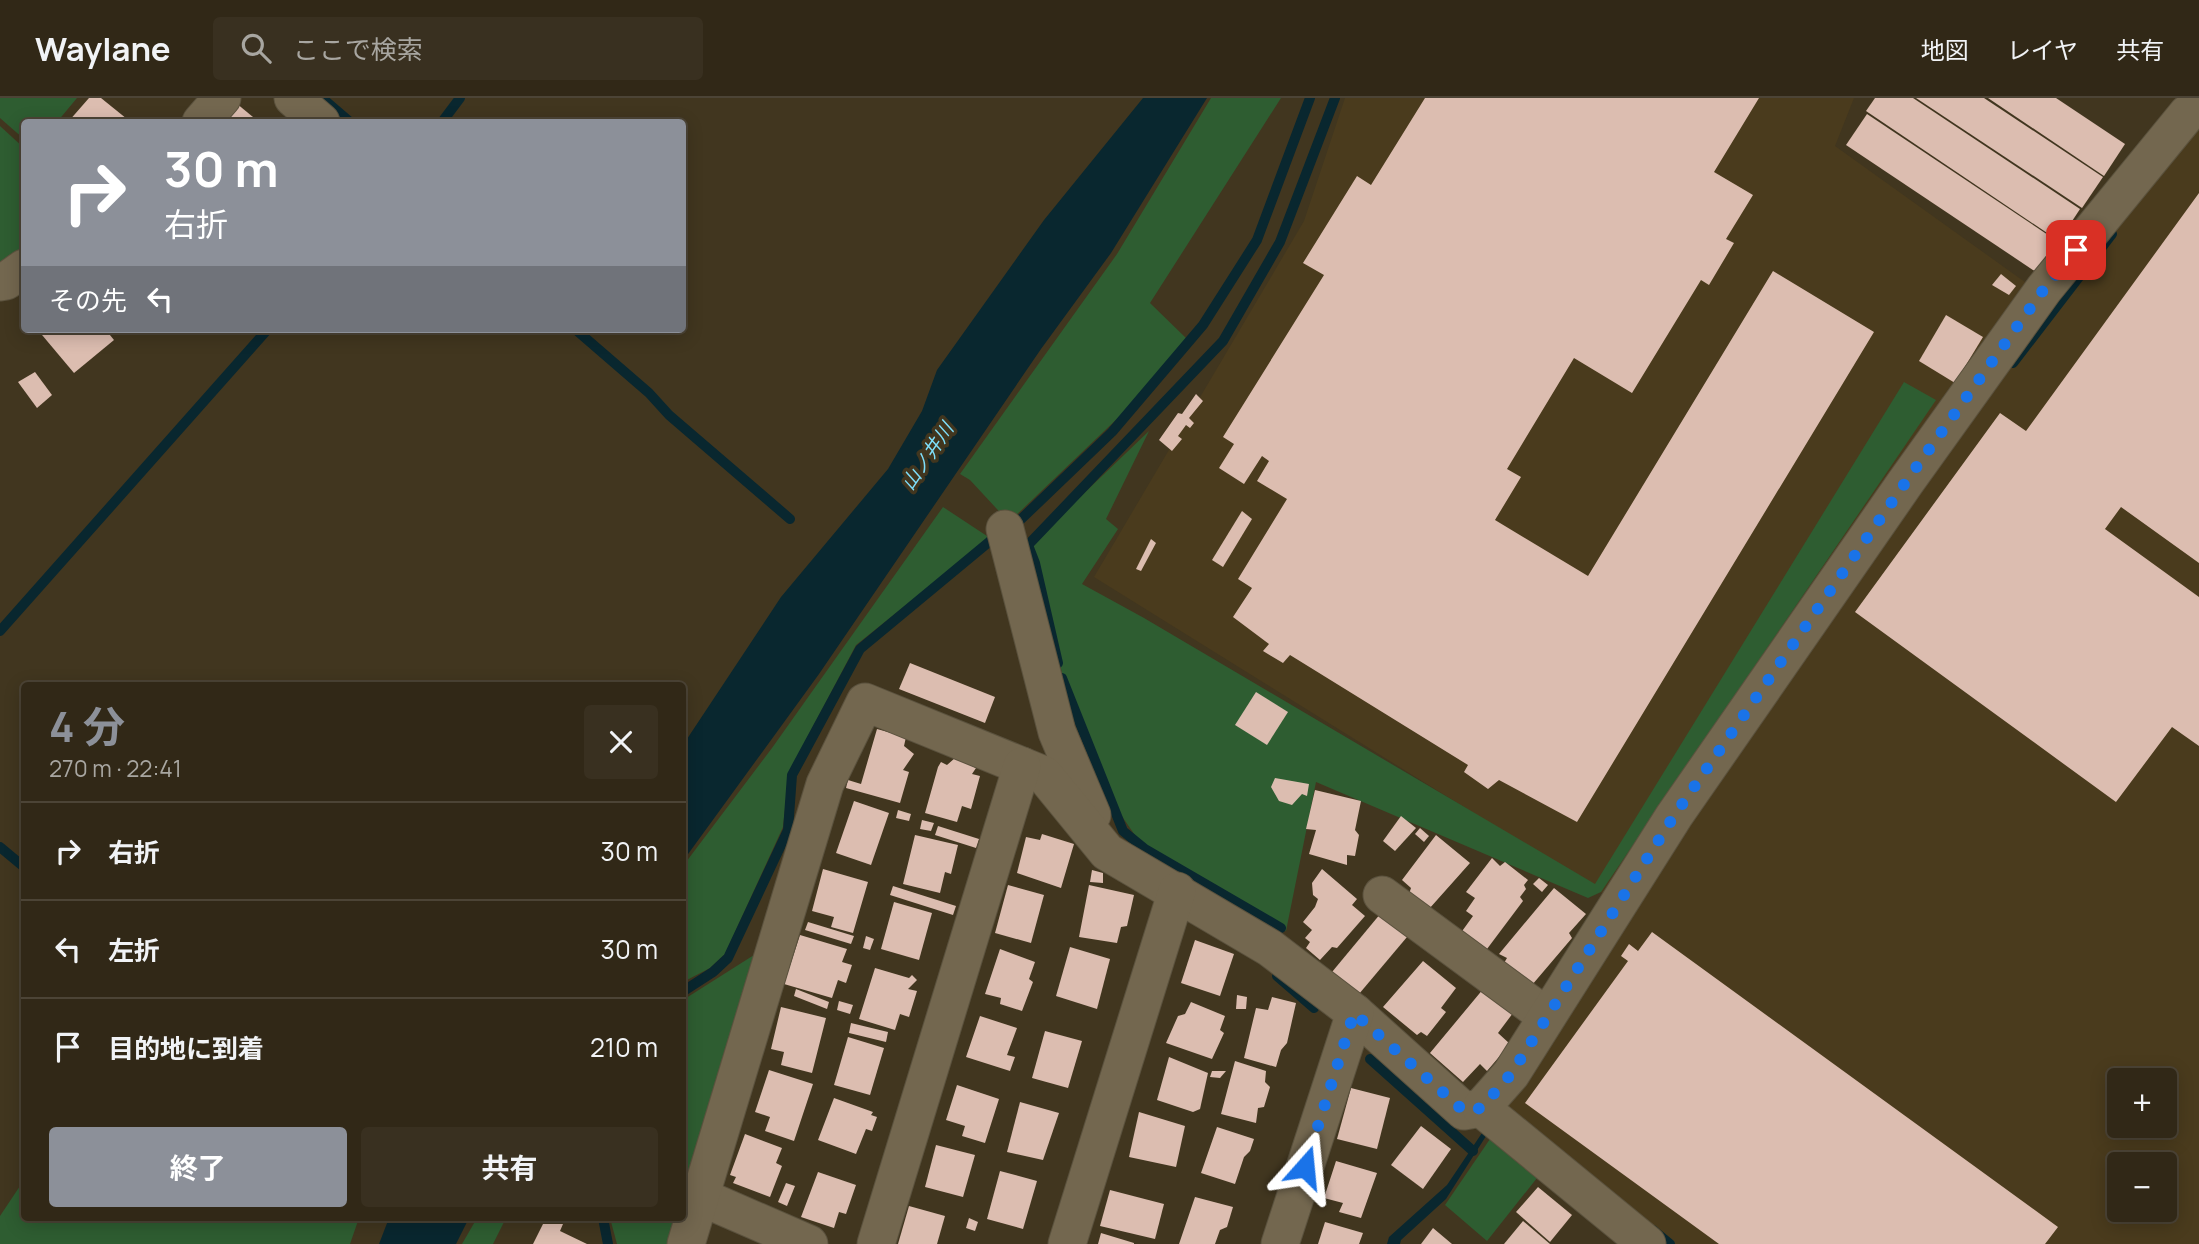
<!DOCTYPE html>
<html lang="ja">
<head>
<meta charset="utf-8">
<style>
	:root { --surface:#312817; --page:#393020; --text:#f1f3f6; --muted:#a8a6a1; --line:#4c4436; --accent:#8c9099 }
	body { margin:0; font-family:Manrope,"Noto Sans JP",sans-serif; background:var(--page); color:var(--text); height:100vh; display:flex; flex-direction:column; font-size:26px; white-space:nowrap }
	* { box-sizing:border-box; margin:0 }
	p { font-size:23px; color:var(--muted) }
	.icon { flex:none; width:38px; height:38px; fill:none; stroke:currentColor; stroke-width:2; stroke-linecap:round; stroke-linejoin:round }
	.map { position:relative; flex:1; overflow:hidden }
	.drawer { position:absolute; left:21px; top:584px; width:665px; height:539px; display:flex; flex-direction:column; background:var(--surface); border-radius:7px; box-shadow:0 4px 18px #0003,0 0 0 2px var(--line) }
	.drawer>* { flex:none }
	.banner { position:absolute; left:21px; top:21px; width:665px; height:214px; border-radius:7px; box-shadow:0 4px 18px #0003,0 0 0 2px var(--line); background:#8c9099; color:#fff; overflow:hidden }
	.controls { position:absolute; left:2107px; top:970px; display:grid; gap:14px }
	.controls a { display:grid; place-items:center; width:70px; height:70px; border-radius:7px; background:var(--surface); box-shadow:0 4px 18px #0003,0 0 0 2px var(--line); font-size:35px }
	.pin { position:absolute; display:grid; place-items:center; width:60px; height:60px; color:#fff; margin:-30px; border-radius:14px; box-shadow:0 4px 10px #0006 }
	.me { position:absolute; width:77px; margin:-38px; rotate:18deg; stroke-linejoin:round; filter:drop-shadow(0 0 5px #0008) }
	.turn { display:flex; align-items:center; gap:24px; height:147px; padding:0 28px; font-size:32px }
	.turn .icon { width:91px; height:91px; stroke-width:2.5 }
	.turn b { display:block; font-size:49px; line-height:60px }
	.then { display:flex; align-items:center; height:66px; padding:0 28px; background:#0003; gap:14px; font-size:26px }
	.round { display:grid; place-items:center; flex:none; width:74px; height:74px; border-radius:7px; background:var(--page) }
	.headline { display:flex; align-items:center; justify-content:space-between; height:119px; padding:0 28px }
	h1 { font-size:42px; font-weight:700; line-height:52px; color:var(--accent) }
	.primary-button { display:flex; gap:14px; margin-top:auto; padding:14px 28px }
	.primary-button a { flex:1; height:80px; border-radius:7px; background:var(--accent); color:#fff; font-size:28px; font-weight:700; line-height:80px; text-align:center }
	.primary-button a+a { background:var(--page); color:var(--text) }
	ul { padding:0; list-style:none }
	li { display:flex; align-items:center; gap:21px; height:98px; padding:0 28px; border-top:2px solid var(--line) }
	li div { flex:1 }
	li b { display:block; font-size:26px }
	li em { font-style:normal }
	header { display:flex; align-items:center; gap:42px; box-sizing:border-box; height:98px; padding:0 35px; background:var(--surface); border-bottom:2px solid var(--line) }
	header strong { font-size:33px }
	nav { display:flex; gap:38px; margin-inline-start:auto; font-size:24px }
	.search { width:490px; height:63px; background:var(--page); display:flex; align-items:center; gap:18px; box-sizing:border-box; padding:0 24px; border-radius:7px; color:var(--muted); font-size:26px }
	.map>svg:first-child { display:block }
	.built { fill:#4a3b1d; fill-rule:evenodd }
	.green { fill:#2e5d31 }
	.water { fill:#09272f }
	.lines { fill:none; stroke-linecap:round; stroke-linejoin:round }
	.stream { stroke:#09272f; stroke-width:10 }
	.building { fill:#dcbdb0 }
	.minor-casing { stroke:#5b523e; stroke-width:39 }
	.minor { stroke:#73674f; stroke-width:37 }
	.route { stroke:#1a73e8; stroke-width:12; stroke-dasharray:0 21.6 }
	.labels { text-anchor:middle; stroke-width:7; stroke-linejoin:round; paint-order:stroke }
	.water-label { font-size:19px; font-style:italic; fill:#7edffb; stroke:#41361f }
</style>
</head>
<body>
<header>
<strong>Waylane</strong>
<div class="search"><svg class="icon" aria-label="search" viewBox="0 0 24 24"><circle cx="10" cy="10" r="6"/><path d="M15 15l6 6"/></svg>ここで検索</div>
<nav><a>地図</a><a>レイヤ</a><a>共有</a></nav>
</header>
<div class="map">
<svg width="2199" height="1146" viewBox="0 0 2199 1146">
	<rect width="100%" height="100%" fill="#41361f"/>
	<g class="built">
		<path d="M1345 0H1854L1835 48 2029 187 1607 798 1094 479 1304 123Z"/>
		<path d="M2199 24V1146H1662L1497 1009 2049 203ZM2119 982H2165V1027H2119ZM2119 1066H2165V1111H2119Z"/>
	</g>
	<g class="green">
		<path d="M0 0H77L57 24H24V41L0 20Z"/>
		<path d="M1211 0H1281L1150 205 1187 241 1121 317 1009 424 970 382 960 376 1117 156Z"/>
		<path d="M0 28 24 50V157L0 170Z"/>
		<path d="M1904 284 1936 302 1601 794 1588 800 1316 684 1286 833 1139 743 1110 701 1062 575 1030 447 1149 333 1106 421 1118 431 1082 486 1144 520 1595 786Z"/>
		<path d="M943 409 990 440 856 547 789 674 783 729 725 856 710 870 683 884V768L772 650Z"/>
		<path d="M754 857 683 1094V902Z"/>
		<path d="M1490 1041 1537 1080 1487 1143 1445 1107Z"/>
		<path d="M24 1082V1120H359L350 1146H0V1118Z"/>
		<path d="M477 1120H506L493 1146H462Z"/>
		<path d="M610 1120H675L667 1146H617Z"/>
	</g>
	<g class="water">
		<path d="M1143 0H1207L1111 155 1041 251 819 576 683 763V647L781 499 888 371 922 313 937 272 1044 122Z"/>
		<path d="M1484 1032 1488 1035 1446 1101 1401 1142 1400 1146H1387L1389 1139 1447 1087Z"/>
		<path d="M389 1120H469L456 1146H379Z"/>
	</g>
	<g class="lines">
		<g class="stream">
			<path d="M322 0 350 24"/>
			<path d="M442 24 460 0"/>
			<path d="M575 231 649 295 669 317 790 421"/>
			<path d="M2013 265 2112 136"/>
			<path d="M0 533 268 231"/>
			<path d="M1058 565 1035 465 1028 447 1223 243 1280 144 1335 0"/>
			<path d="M1062 580 1123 733 1145 751 1281 830"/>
			<path d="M0 749 24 769"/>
			<path d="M1277 878 1314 910"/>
			<path d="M682 894 713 874 728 860 788 732 792 677 860 551 989 444 1016 426 1112 334 1203 227 1257 142 1310 0"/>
			<path d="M1370 961 1473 1053"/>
			<path d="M603 1120 608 1146"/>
			<path d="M1653 1132 1670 1146"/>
		</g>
	</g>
	<g class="building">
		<path d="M89 0H101L127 21 125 24H68Z"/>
		<path d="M1425 0H1759L1714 74 1753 97 1726 141 1734 145 1709 187 1701 182 1632 295 1574 260 1507 371 1521 379 1495 422 1588 478 1773 173 1874 234 1577 724 1499 682 1488 691 1464 674 1468 667 1290 557 1283 565 1263 553 1269 546 1233 519 1252 490 1238 481 1287 401 1257 383 1269 363 1262 358 1244 386 1219 370 1234 346 1223 339 1324 177 1303 165 1357 78 1371 87Z"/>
		<path d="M1875 0H1913L2080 111 2059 143 1866 13Z"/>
		<path d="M1916 0H1984L2103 79 2082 110Z"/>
		<path d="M1988 0H2056L2125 46 2104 78Z"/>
		<path d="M236 5 259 24H220Z"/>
		<path d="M1867 16 2060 145 2039 176 1846 47Z"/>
		<path d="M2199 95V465L2121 409 2105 431 2199 499V648L2172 629 2116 704 1855 514 2000 315 2026 333Z"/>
		<path d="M2001 176 2016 188 2009 197 1992 187Z"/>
		<path d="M1946 217 1983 239 1955 285 1919 263Z"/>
		<path d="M37 231H105L114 242 74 275Z"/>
		<path d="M35 274 52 297 37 310 18 284Z"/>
		<path d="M1196 296 1203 303 1189 320 1194 325 1190 330 1186 327 1178 338 1182 341 1172 353 1159 342 1178 315 1182 316Z"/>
		<path d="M1242 413 1252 421 1223 469 1212 462Z"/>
		<path d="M1151 441 1156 445 1141 473 1136 471Z"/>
		<path d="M910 565 995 599 985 625 899 591Z"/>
		<path d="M1256 594 1288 614 1267 647 1235 627Z"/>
		<path d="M877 631 906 639 904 648 914 656 903 672 909 674 900 705 846 690 848 682 861 686Z"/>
		<path d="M955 660 976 670 972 676 980 678 971 711 962 708 957 724 925 715 938 669 941 664 947 667Z"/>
		<path d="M1275 680 1309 686 1307 698 1302 696 1292 707 1279 703 1271 689Z"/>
		<path d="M1315 692 1361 703 1355 732 1359 737 1355 758 1347 757V767L1309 756 1316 732 1306 731Z"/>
		<path d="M854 703 889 715 871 767 836 755Z"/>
		<path d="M898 712 911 716 909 723 896 720Z"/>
		<path d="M1401 718 1416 730 1395 753 1383 743Z"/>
		<path d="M922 722 934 725 931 733 920 731Z"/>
		<path d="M938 728 979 741 976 750 935 737Z"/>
		<path d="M1420 730 1429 738 1424 744 1415 736Z"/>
		<path d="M1042 736 1074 746 1061 790 1017 775 1026 739 1040 742Z"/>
		<path d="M915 737 958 747 951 776 945 774 940 795 903 786Z"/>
		<path d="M1436 737 1470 765 1429 811 1409 796 1411 790 1402 782Z"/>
		<path d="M1492 760 1500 768 1505 764 1528 782 1524 787 1526 791 1520 799 1523 803 1484 855 1460 836 1473 818 1466 813 1475 800 1466 794Z"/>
		<path d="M823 771 868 784 853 835 831 829 834 819 812 813Z"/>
		<path d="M1322 771 1357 801 1352 807 1365 818 1337 850 1332 849 1320 862 1306 850 1310 844 1305 840 1312 832 1303 824 1315 809 1318 801 1313 797 1312 785Z"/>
		<path d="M1092 772 1103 775V785L1090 784Z"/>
		<path d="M1539 780 1548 787 1542 794 1533 786Z"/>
		<path d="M1008 787 1044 797 1031 845 995 835Z"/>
		<path d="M1089 787 1134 797 1127 828 1121 829 1117 845 1079 839Z"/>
		<path d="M893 788 956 808 953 817 890 797Z"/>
		<path d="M1554 790 1586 816 1569 835 1572 840 1532 887 1504 865 1507 860 1499 856Z"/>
		<path d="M894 804 932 815 919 862 881 851Z"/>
		<path d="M1381 815 1407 839 1359 896 1332 874Z"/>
		<path d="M808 824 854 838 851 846 805 832Z"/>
		<path d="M1652 834 2058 1129 2045 1146H1719L1525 1005 1628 863 1621 858 1629 846 1638 853Z"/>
		<path d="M800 837 847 851 842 864 852 867 846 885 838 882 832 900 784 886Z"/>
		<path d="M866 838 874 841 870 852 863 850Z"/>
		<path d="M1195 842 1234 856 1220 898 1181 885Z"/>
		<path d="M1070 849 1110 861 1097 911 1056 898Z"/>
		<path d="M1000 851 1035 864 1029 881 1033 884 1022 913 1000 906 1001 900 985 896Z"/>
		<path d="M1423 863 1456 890 1441 910 1446 914 1427 938 1421 934 1417 937 1383 909Z"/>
		<path d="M875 870 909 880 912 877 917 882 908 891 917 893 909 919 900 916 895 932 859 921Z"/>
		<path d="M1484 890 1513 915 1498 935 1510 946 1487 973 1480 966 1463 984 1430 955Z"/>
		<path d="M796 891 829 904 827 911 794 898Z"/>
		<path d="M1237 897 1247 899 1246 911H1236Z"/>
		<path d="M1272 899 1296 905 1287 945 1281 952 1276 969 1244 960 1256 910 1268 912Z"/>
		<path d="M839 903 853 907 850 916 837 912Z"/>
		<path d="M1191 904 1225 918 1220 932 1224 935 1212 961 1166 945 1178 918 1185 916Z"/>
		<path d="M781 909 826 920 812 975 781 967 784 954 771 951Z"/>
		<path d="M980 918 1017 930 1007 957 1015 959 1010 973 966 959Z"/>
		<path d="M851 925 888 934 886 944 849 935Z"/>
		<path d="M1045 933 1082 943 1068 990 1032 980Z"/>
		<path d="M848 939 884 950 870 997 834 987Z"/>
		<path d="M1169 959 1208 975 1200 1011 1193 1014 1157 1002Z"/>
		<path d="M1235 963 1266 973 1265 984 1270 989 1264 1009 1258 1010 1256 1025 1221 1016Z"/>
		<path d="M769 972 813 986 794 1043 765 1033 770 1019 755 1014Z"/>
		<path d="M1212 973H1226L1220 980 1210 979Z"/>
		<path d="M957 987 999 1001 985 1045 962 1038 965 1028 946 1022Z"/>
		<path d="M1351 990 1390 1000 1377 1051 1337 1041Z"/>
		<path d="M834 1000 873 1014 871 1017 877 1019 872 1033 866 1031 856 1056 818 1042Z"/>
		<path d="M1020 1004 1059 1015 1043 1062 1007 1054Z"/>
		<path d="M1139 1014 1185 1028 1176 1069 1129 1059Z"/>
		<path d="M1421 1028 1451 1051 1423 1091 1391 1067Z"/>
		<path d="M1217 1029 1254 1041 1250 1053 1244 1059 1235 1086 1201 1075Z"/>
		<path d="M745 1036 782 1050 776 1065 782 1068 770 1099 733 1085 736 1079 730 1077Z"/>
		<path d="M936 1047 975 1057 963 1099 925 1089Z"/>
		<path d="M1336 1063 1377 1075 1361 1120 1339 1114 1343 1105 1324 1100Z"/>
		<path d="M1000 1073 1037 1083 1023 1131 987 1121Z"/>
		<path d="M818 1074 856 1087 846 1116 839 1114 834 1130 801 1119Z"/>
		<path d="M786 1085 795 1088 787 1108 778 1104Z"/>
		<path d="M1538 1089 1572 1117 1550 1144 1516 1114Z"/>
		<path d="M1110 1092 1164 1106 1155 1141 1100 1128Z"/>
		<path d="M1195 1099 1233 1109 1227 1129 1220 1132 1215 1146H1179Z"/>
		<path d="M909 1108 945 1118 937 1146H898Z"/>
		<path d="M969 1120 978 1124 975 1133 966 1130Z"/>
		<path d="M1523 1123 1550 1146H1504Z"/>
		<path d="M1325 1124 1363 1135 1359 1146H1318Z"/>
		<path d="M543 1126H563L560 1133 587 1146H533Z"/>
		<path d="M1433 1130 1452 1146H1421Z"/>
		<path d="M1101 1135 1134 1145V1146H1098Z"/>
	</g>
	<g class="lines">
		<defs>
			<g id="minor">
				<path d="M293 0 321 24"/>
				<path d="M201 24 222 0"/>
				<path d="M0 184 6 183 24 170"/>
				<path d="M1005 431 1057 634 1092 717"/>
				<path d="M1382 797 1546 918"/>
				<path d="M1355 915 1464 1013 1481 1010"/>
				<path d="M701 1099 809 1146"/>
				<path d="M686 1146 825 686 865 604 1044 677 1107 754 1270 850 1355 915 1280 1146"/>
				<path d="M876 1146 1022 668"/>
				<path d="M1067 1146 1177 793"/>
				<path d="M1647 1146 1481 1010 1511 976 1674 718 1905 385 2044 191 2187 16 2199 6"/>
			</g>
		</defs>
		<use href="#minor" class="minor-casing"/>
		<use href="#minor" class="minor"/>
	</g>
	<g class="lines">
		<path class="route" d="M1305 1069 1354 915 1464 1013 1481 1010 1511 976 1674 718 1905 385 2044 191 2076 152"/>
	</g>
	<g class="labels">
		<g class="water-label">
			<text transform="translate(927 358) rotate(-56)" y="7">山ノ井川</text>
		</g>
	</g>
</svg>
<div class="controls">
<a>+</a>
<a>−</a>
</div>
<div class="pin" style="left:2076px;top:152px;background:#d93025"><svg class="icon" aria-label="arrive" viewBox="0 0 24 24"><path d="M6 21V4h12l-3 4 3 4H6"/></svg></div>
<svg class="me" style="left:1305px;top:1069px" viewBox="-20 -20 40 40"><path d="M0-17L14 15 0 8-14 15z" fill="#1a73e8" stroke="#fff" stroke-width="4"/></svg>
<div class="banner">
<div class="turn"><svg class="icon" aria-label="right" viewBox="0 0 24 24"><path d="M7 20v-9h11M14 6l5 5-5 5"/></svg><div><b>30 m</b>右折</div></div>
<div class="then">その先<svg class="icon" aria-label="left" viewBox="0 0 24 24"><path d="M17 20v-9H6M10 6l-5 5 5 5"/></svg></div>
</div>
<section class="drawer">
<div class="headline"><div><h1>4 分</h1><p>270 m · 22:41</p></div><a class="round"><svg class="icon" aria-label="close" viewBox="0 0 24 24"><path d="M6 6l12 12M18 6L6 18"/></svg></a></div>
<ul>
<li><svg class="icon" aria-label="right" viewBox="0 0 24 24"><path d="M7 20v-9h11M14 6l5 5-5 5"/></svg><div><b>右折</b></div><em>30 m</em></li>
<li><svg class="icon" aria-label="left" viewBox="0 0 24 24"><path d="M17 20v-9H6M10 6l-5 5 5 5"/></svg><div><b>左折</b></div><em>30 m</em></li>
<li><svg class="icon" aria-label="arrive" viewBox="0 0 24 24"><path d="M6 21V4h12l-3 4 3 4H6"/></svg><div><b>目的地に到着</b></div><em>210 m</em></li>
</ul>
<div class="primary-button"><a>終了</a><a>共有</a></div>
</section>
</div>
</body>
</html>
